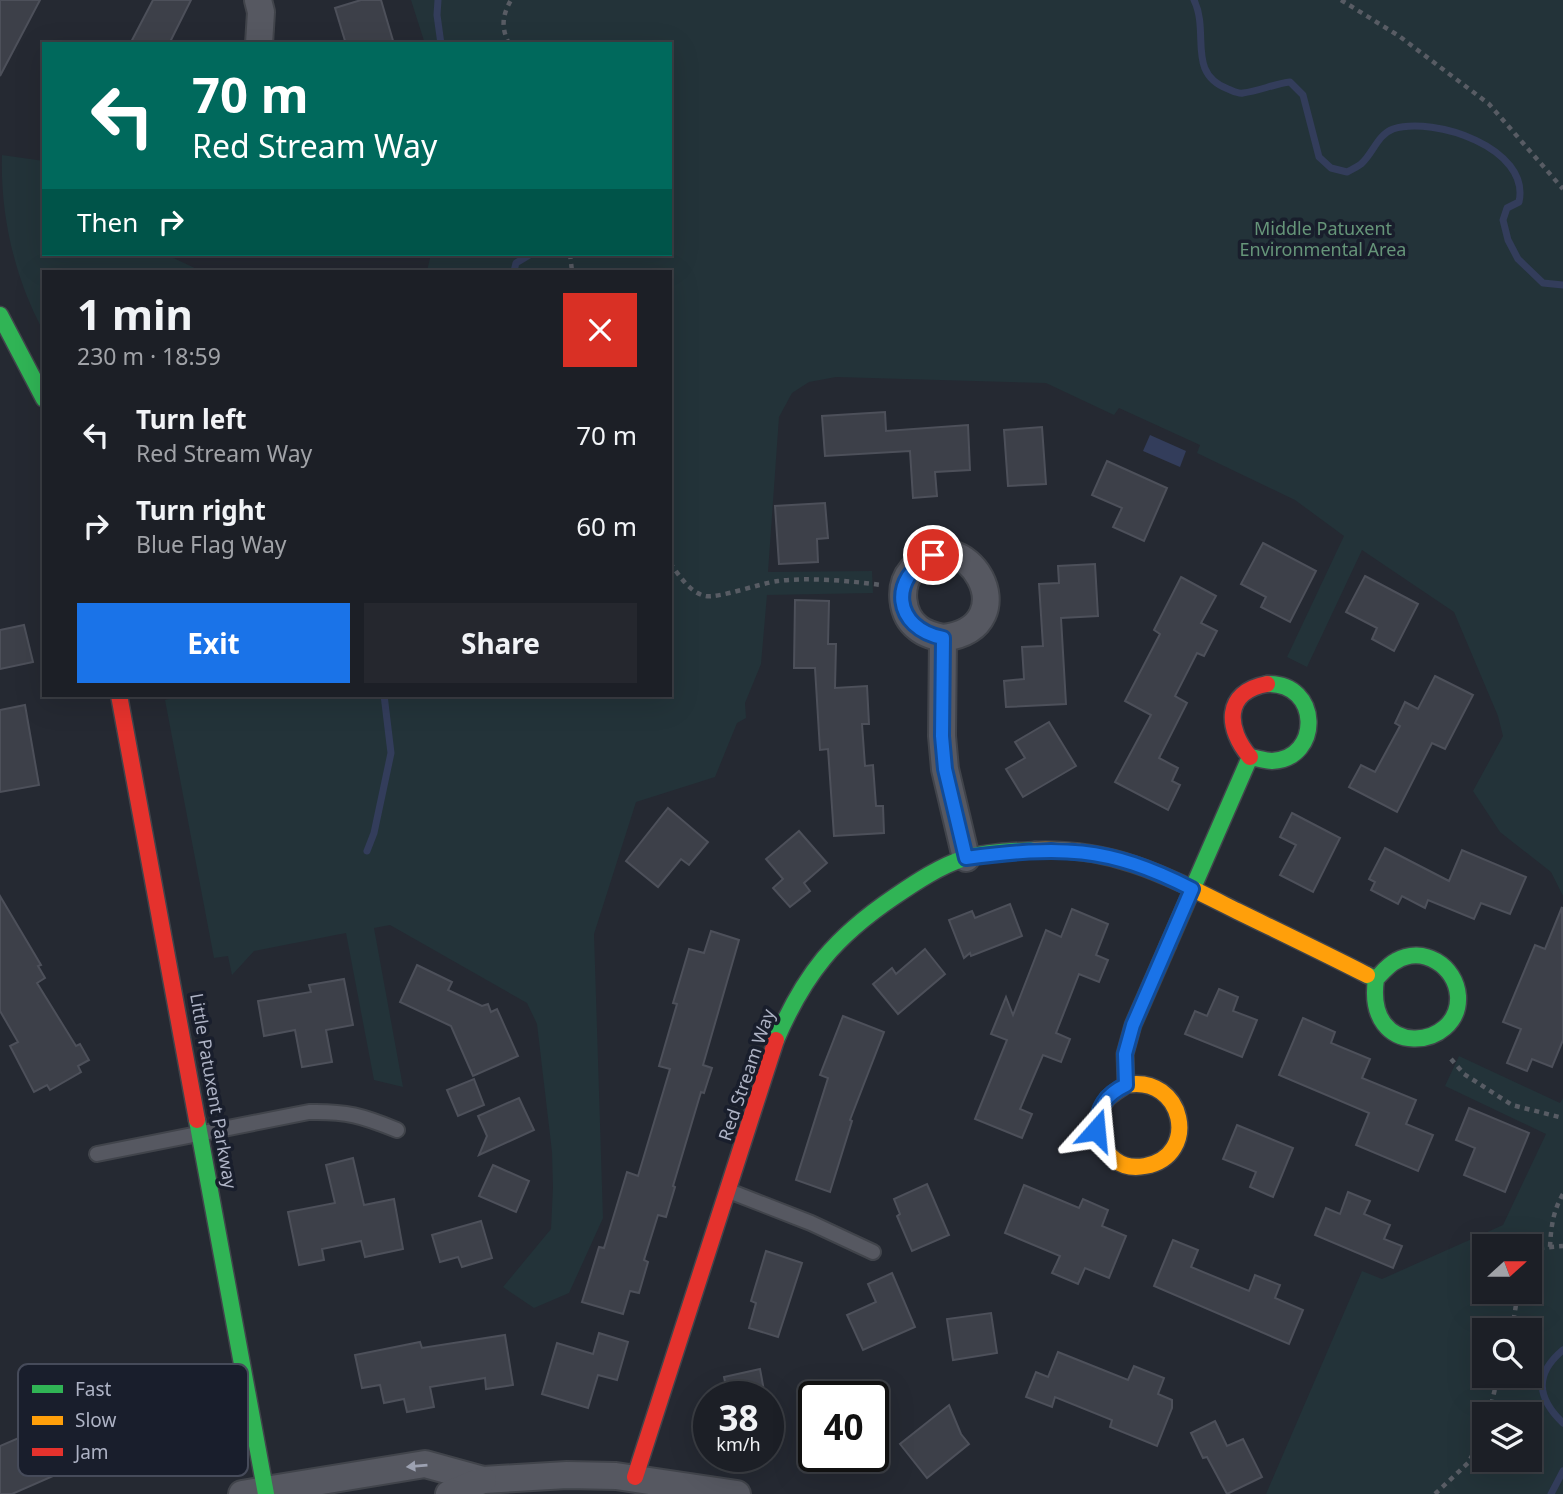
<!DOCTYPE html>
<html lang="en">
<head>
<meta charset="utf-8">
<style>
	:root { --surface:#1c1f26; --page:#25272e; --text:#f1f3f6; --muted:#a0a2a7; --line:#3a3d43; --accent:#1a73e8 }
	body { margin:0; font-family:"Noto Sans",sans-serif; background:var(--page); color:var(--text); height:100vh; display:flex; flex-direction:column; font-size:26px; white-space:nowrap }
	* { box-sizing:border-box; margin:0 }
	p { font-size:23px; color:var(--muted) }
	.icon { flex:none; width:38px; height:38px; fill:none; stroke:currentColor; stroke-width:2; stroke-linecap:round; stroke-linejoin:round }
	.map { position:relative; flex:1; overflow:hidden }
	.details { position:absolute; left:42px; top:270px; width:630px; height:427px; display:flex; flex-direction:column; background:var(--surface); border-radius:0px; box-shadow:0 7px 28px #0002,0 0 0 2px var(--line) }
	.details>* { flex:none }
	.top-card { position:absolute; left:42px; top:42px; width:630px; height:214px; border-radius:0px; box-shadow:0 7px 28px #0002,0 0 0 2px var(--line); background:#00695c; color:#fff; overflow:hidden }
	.needle { width:46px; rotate:69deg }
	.buttons { position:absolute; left:1472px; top:1234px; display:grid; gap:14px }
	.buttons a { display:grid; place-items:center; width:70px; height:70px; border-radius:0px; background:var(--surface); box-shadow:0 7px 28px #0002,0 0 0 2px var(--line); font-size:35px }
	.speed { position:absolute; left:693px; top:1381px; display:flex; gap:14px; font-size:35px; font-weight:700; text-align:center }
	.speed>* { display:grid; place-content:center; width:91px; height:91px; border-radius:50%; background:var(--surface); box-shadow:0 7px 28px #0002,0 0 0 2px var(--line); line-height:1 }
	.speed small { font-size:18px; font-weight:400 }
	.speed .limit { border:4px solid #111; border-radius:10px; background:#fff; color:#111 }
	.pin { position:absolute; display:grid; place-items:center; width:60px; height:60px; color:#fff; margin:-30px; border:4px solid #fff; border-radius:50%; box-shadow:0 2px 7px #0007 }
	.me { position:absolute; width:77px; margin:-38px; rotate:18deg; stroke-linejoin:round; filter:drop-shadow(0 0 5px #0008) }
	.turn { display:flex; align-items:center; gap:24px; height:147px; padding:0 35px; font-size:32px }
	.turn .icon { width:91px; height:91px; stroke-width:2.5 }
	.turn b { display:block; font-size:49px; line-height:60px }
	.then { display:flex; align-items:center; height:66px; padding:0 35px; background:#0003; gap:14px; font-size:26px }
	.round { display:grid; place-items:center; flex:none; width:74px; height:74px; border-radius:0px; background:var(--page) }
	.overview { display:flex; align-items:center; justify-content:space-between; height:119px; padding:0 35px }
	h1 { font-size:42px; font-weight:700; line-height:52px }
	.cta { display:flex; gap:14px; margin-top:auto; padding:14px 35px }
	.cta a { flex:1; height:80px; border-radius:0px; background:var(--accent); color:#fff; font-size:28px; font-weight:700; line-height:80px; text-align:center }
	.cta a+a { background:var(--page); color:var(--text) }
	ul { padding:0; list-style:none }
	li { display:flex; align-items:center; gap:21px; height:91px; padding:0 35px }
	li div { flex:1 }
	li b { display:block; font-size:26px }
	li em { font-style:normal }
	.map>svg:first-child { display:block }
	.green { fill:#233339; fill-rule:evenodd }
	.water { fill:#333d5b }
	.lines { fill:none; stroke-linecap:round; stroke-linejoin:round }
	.stream { stroke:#333d5b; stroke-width:7 }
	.building { fill:#3d4049; stroke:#4d505a; stroke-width:2 }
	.lane-casing { stroke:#41444b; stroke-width:18 }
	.street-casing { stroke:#41444b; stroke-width:30 }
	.fast-casing { stroke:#41444b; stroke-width:19 }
	.slow-casing { stroke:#41444b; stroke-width:19 }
	.jam-casing { stroke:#41444b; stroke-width:19 }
	.path { stroke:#585c64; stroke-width:4.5; stroke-dasharray:5 5; stroke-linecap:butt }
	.lane { stroke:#565861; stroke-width:14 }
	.street { stroke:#565861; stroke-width:26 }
	.fast { stroke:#30b455; stroke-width:16 }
	.slow { stroke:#ff9f0a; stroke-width:16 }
	.jam { stroke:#e5322d; stroke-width:16 }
	.oneway { fill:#9ca1b1 }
	.route-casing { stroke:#114b97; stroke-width:18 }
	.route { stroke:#1a73e8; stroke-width:12 }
	.labels { text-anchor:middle; stroke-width:7; stroke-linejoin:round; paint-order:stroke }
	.park-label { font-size:18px; fill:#669579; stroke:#191e2c }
	.street-label { font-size:18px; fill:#aeb3c5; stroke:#191e2c }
	.key { fill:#191e2c; stroke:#464b5a; stroke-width:2 }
	.key-label { font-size:19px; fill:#aeb3c5 }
</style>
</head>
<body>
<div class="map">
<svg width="1563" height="1494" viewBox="0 0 1563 1494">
	<rect width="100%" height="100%" fill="#252932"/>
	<g class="green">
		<path d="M411 0H1563V896L1551 872 1500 832 1473 791 1503 736 1498 716 1454 612 1362 550 1307 667 1287 657 1344 536 1295 500 1197 453 1200 445 1119 408 1114 415 1046 383 836 377 809 382 792 393 779 417 768 572 872 571 873 593 767 595 761 664 745 703 746 718 737 723 715 777 636 802 594 934 603 1218 569 1293 534 1308 503 1287 551 1229 553 1188 552 1152 537 1024 527 1003 390 925 374 928 403 1087 374 1080 346 933 254 951 232 975 228 956 214 958 165 700 187 695H670V271H427L431 254H670V44H425Z"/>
		<path d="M2 155 44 161V254H165L201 271H44V332C15 280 0 215 2 155Z"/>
		<path d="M1459 1056 1560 1103 1563 1098V1494H1266L1362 1271 1382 1279 1503 1225 1546 1134 1445 1086ZM1484 1246H1530V1292H1484ZM1484 1330H1530V1376H1484ZM1484 1414H1530V1460H1484Z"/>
	</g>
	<path class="water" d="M1150 435 1186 451 1180 467 1143 451Z"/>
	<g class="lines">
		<g class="stream">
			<path d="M438 0 437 15 441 44"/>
			<path d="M1194 0C1210 33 1186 73 1228 89 1233 91 1238 94 1243 93 1259 91 1274 84 1290 82L1303 95 1319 157 1331 168 1347 172C1351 170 1357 167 1361 164 1373 154 1377 135 1393 129 1434 116 1531 148 1519 202L1507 208 1503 220 1508 240 1518 259 1543 283 1563 285"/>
			<path d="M514 271 516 263 531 254"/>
			<path d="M367 851 374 833 391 753 384 695"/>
			<path d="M1563 1350C1533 1375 1538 1399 1563 1423"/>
			<path d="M1551 1494 1563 1471"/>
		</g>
	</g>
	<g class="building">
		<path d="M0 0H40L0 76Z"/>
		<path d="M153 0H191L169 44H130Z"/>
		<path d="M361 0H381L394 44H346L335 8Z"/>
		<path d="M885 412 886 431 968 425 970 470 935 472 937 496 913 498 910 451 825 456 822 416Z"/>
		<path d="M1042 427 1046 484 1008 486 1004 430Z"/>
		<path d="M1107 461 1167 488 1144 541 1113 527 1122 508 1092 495Z"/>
		<path d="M825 503 828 538 817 539 818 562 779 564 775 506Z"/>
		<path d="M1263 543 1316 571 1290 622 1261 607 1266 597 1241 584Z"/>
		<path d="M1095 564 1098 616 1061 618 1066 704 1006 707 1004 681 1024 679 1022 647 1043 646 1039 584 1059 583 1058 566Z"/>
		<path d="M1365 576 1418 604 1394 651 1372 639 1377 628 1346 612Z"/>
		<path d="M1181 577 1216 596 1201 623 1217 631 1204 656 1197 653 1175 696 1187 703 1159 758 1178 768 1172 781 1180 785 1168 810 1115 782 1151 715 1125 701 1160 634 1154 630Z"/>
		<path d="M795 600 829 601 828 644H836L835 688 867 686 869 724H862L865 766 873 765 876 806H883L884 833 834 836 828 749 820 750 815 668H794Z"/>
		<path d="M24 625 33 662 0 669V630Z"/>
		<path d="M1435 676 1473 695 1445 749 1432 743 1397 812 1349 787 1361 765 1375 772 1400 726 1395 723 1405 702 1418 709Z"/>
		<path d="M25 705 39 785 0 792V710Z"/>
		<path d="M1049 722 1076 766 1023 797 1006 769 1025 758 1015 742Z"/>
		<path d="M668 808 708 842 689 865 681 859 658 887 626 861Z"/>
		<path d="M1292 813 1340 838 1313 892 1280 875 1296 845 1280 837Z"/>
		<path d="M799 831 827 863 804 883 810 891 790 907 773 888 783 879 766 859Z"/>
		<path d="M1385 848 1449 881 1462 850 1526 877 1510 914 1481 903 1474 919 1428 900 1425 908 1402 896 1398 904 1371 890 1375 882 1369 879Z"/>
		<path d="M0 896 41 965 38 966 45 978 37 983 76 1046 80 1044 89 1060 78 1066 81 1072 50 1090 47 1085 34 1092 10 1046 18 1042 0 1011Z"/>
		<path d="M1010 904 1022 936 971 956 970 953 964 958 949 920 972 911 975 918Z"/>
		<path d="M1562 907 1563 1040 1552 1067 1532 1059 1527 1071 1507 1063 1521 1029 1503 1022 1535 945 1545 949Z"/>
		<path d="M1072 909 1108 924 1096 955 1108 960 1099 982 1079 974 1056 1033 1070 1039 1061 1062 1043 1055 1020 1109 1032 1114 1022 1138 975 1119 1007 1040 991 1034 1006 997 1013 1015 1046 930 1061 937Z"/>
		<path d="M711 931 739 940 703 1065 712 1068 704 1093 701 1092 673 1186 675 1187 666 1217 658 1215 644 1260 648 1262 639 1293 630 1291 623 1314 582 1302 599 1247 604 1248 627 1172 638 1176 670 1069 659 1066 677 1004 673 1003 689 949 704 953Z"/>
		<path d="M925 949 945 974 898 1014 873 984 892 968 896 974Z"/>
		<path d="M417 965 452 982 448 990 482 1006 488 1004 491 1012 497 1009 518 1056 473 1076 451 1026 400 1002Z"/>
		<path d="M344 979 353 1025 326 1030 332 1062 302 1067 295 1030 264 1036 258 1001 311 992 309 985Z"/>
		<path d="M1219 989 1238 997 1233 1011 1257 1020 1242 1057 1185 1034 1195 1011 1207 1016Z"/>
		<path d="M843 1016 884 1032 850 1120 852 1121 830 1192 796 1180 828 1078 820 1075Z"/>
		<path d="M1303 1018 1335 1032 1331 1043 1370 1059 1362 1078 1416 1100 1406 1124 1433 1135 1418 1171 1356 1145 1369 1113 1279 1075Z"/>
		<path d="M474 1079 484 1105 458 1116 447 1090Z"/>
		<path d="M519 1098 534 1130 479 1155 487 1136 478 1116Z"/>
		<path d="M1469 1108 1529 1133 1505 1192 1464 1175 1475 1148 1456 1140Z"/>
		<path d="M1237 1125 1293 1148 1273 1197 1250 1187 1256 1172 1223 1159Z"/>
		<path d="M353 1158 364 1205 394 1199 403 1249 365 1257 361 1241 322 1249 324 1260 299 1265 288 1212 335 1203 326 1165Z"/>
		<path d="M493 1165 529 1181 516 1212 479 1196Z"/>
		<path d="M927 1184 949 1235 912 1251 897 1216 900 1214 894 1199Z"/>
		<path d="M1024 1185 1079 1208 1083 1199 1108 1210 1102 1226 1126 1236 1109 1278 1085 1268 1078 1284 1052 1273 1060 1256 1005 1233Z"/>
		<path d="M1348 1192 1370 1201 1364 1214 1390 1225 1384 1239 1402 1246 1393 1268 1315 1235 1326 1208 1340 1214Z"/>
		<path d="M481 1221 492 1258 462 1267 458 1257 440 1262 432 1235Z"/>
		<path d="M1173 1240 1198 1250 1191 1267 1249 1291 1255 1275 1280 1285 1275 1298 1303 1310 1289 1344 1154 1286Z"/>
		<path d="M766 1251 802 1263 778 1337 749 1328 756 1303 751 1301Z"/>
		<path d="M892 1273 915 1327 863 1350 847 1315 876 1302 868 1284Z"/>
		<path d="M991 1313 997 1353 953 1360 947 1319Z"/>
		<path d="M599 1333 628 1342 617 1380 598 1375 588 1408 542 1394 557 1343 593 1354Z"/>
		<path d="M505 1335 513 1385 486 1389 485 1378 430 1387 434 1407 407 1412 404 1399 384 1403 380 1385 362 1388 355 1355 420 1342 422 1348Z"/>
		<path d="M1058 1352 1128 1380 1134 1366 1164 1378 1158 1394 1172 1400V1408L1157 1446 1110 1427 1112 1420 1055 1397 1052 1407 1026 1397 1036 1372 1048 1377Z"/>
		<path d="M133 1366 138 1378 144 1375 162 1417 72 1456 76 1466 12 1494H0V1446L56 1422 51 1412 118 1383 114 1374Z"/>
		<path d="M760 1369 765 1396H728L724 1377Z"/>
		<path d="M949 1405 961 1434 969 1444 927 1478 900 1444Z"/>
		<path d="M1215 1421 1227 1446 1243 1439 1262 1477 1227 1494 1207 1457 1203 1458 1191 1433Z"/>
	</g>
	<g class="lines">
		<defs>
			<g id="lane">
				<path d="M97 1154 309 1112C346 1111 363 1116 397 1130"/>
				<path d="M729 1191 811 1223 873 1252"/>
			</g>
			<g id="street">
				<path d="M258 0 261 12 259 44"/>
				<path d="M943 638C934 636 925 634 918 628 901 615 898 586 912 570 964 511 1031 627 943 638L942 736 945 769 966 858"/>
				<path d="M242 1494 425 1464 483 1480 567 1475 616 1476 737 1494"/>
				<path d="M449 1494 483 1480"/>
			</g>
			<g id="fast">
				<path d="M0 315 44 399"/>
				<path d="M1168 945 1250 757C1257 758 1265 761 1272 761 1322 759 1321 682 1267 684"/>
				<path d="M1367 975 1376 979C1364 1061 1461 1050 1458 996 1456 966 1423 945 1396 961 1388 965 1382 973 1376 979"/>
				<path d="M776 1040C805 973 835 937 894 897 916 882 940 866 965 858 986 852 1013 851 1035 850"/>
				<path d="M197 1120 266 1494"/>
			</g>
			<g id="slow">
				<path d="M1035 850C1115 847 1167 876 1237 911 1280 932 1324 953 1367 975"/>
				<path d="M1126 1085C1120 1089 1113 1093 1108 1098 1092 1117 1095 1145 1115 1160 1124 1167 1134 1168 1145 1166 1201 1156 1184 1074 1126 1085L1125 1054 1133 1025 1168 945"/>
			</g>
			<g id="jam">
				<path d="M119 695 197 1120"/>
				<path d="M1250 757C1226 729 1223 692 1267 684"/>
				<path d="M635 1477 776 1040"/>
			</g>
		</defs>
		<use href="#lane" class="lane-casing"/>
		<use href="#street" class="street-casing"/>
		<use href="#fast" class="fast-casing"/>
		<use href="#slow" class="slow-casing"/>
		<use href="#jam" class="jam-casing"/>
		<g class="path">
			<path d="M1341 0 1399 36 1489 104 1563 189"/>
			<path d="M509 44C501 27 502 16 511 0"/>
			<path d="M570 254 572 271"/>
			<path d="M670 563C679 575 689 592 705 596 717 599 761 583 778 581 808 577 851 581 881 585"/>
			<path d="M1451 1059 1464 1074 1512 1105 1563 1118"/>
			<path d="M1550 1247C1551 1227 1553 1211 1563 1194"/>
			<path d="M1530 1252 1539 1248 1563 1246"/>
			<path d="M1512 1330 1518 1292"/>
			<path d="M1489 1414 1498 1376"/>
			<path d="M1435 1494 1468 1463 1484 1434"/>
		</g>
		<use href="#lane" class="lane"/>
		<use href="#street" class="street"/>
		<use href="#fast" class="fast"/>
		<use href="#slow" class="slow"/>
		<use href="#jam" class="jam"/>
	</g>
	<defs><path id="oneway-solid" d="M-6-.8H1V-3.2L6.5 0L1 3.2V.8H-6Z" transform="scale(1.75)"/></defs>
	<use class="oneway" href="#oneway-solid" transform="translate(417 1466) rotate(175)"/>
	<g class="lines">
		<defs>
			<path id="route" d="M933 555C888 578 893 628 943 638L942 736 945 769 966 858C1060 846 1106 845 1192 889L1133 1025 1125 1054 1126 1085C1105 1095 1098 1107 1096 1130"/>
		</defs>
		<use href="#route" class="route-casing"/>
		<use href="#route" class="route"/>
	</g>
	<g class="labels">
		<g class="park-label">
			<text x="1323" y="235">Middle Patuxent<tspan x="1323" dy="21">Environmental Area</tspan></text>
		</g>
		<g class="street-label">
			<text transform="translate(747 1075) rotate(-71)" y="6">Red Stream Way</text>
			<text transform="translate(213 1091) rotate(80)" y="6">Little Patuxent Parkway</text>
		</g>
	</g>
	<rect x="18" y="1364" width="230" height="112" rx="10" class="key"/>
	<rect x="32" y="1385" width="31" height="8" fill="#30b455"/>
	<rect x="32" y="1416" width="31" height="9" fill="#ff9f0a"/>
	<rect x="32" y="1448" width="31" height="8" fill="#e5322d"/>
	<g class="key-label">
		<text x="75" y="1396">Fast</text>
		<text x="75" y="1427">Slow</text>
		<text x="75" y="1459">Jam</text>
	</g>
</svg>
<div class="buttons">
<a><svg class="needle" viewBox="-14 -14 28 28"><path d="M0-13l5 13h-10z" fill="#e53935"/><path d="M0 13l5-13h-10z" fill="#a0a2a7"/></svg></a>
<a><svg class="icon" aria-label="search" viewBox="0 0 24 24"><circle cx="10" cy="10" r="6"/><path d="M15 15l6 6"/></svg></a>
<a><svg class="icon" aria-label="layers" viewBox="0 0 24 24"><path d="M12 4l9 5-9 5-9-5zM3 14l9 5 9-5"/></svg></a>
</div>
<div class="speed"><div>38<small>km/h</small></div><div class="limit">40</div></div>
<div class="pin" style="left:933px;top:555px;background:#d93025"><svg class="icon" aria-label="arrive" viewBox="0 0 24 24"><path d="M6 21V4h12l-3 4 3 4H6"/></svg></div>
<svg class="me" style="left:1096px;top:1130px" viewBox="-20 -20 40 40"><path d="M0-17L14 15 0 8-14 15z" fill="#1a73e8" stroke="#fff" stroke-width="4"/></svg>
<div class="top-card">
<div class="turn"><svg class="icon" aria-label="left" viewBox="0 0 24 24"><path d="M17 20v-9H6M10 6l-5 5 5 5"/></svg><div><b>70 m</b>Red Stream Way</div></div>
<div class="then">Then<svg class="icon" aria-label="right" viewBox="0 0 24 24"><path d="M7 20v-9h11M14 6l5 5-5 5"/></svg></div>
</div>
<section class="details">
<div class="overview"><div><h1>1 min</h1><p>230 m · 18:59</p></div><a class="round" style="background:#d93025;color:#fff"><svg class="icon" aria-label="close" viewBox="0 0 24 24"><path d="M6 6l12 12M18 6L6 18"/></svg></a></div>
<ul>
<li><svg class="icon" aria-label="left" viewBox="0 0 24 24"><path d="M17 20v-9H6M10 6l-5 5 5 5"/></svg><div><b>Turn left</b><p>Red Stream Way</p></div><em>70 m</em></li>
<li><svg class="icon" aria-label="right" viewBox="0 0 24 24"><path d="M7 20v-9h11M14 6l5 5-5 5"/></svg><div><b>Turn right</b><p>Blue Flag Way</p></div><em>60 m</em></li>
</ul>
<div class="cta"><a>Exit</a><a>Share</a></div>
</section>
</div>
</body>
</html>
